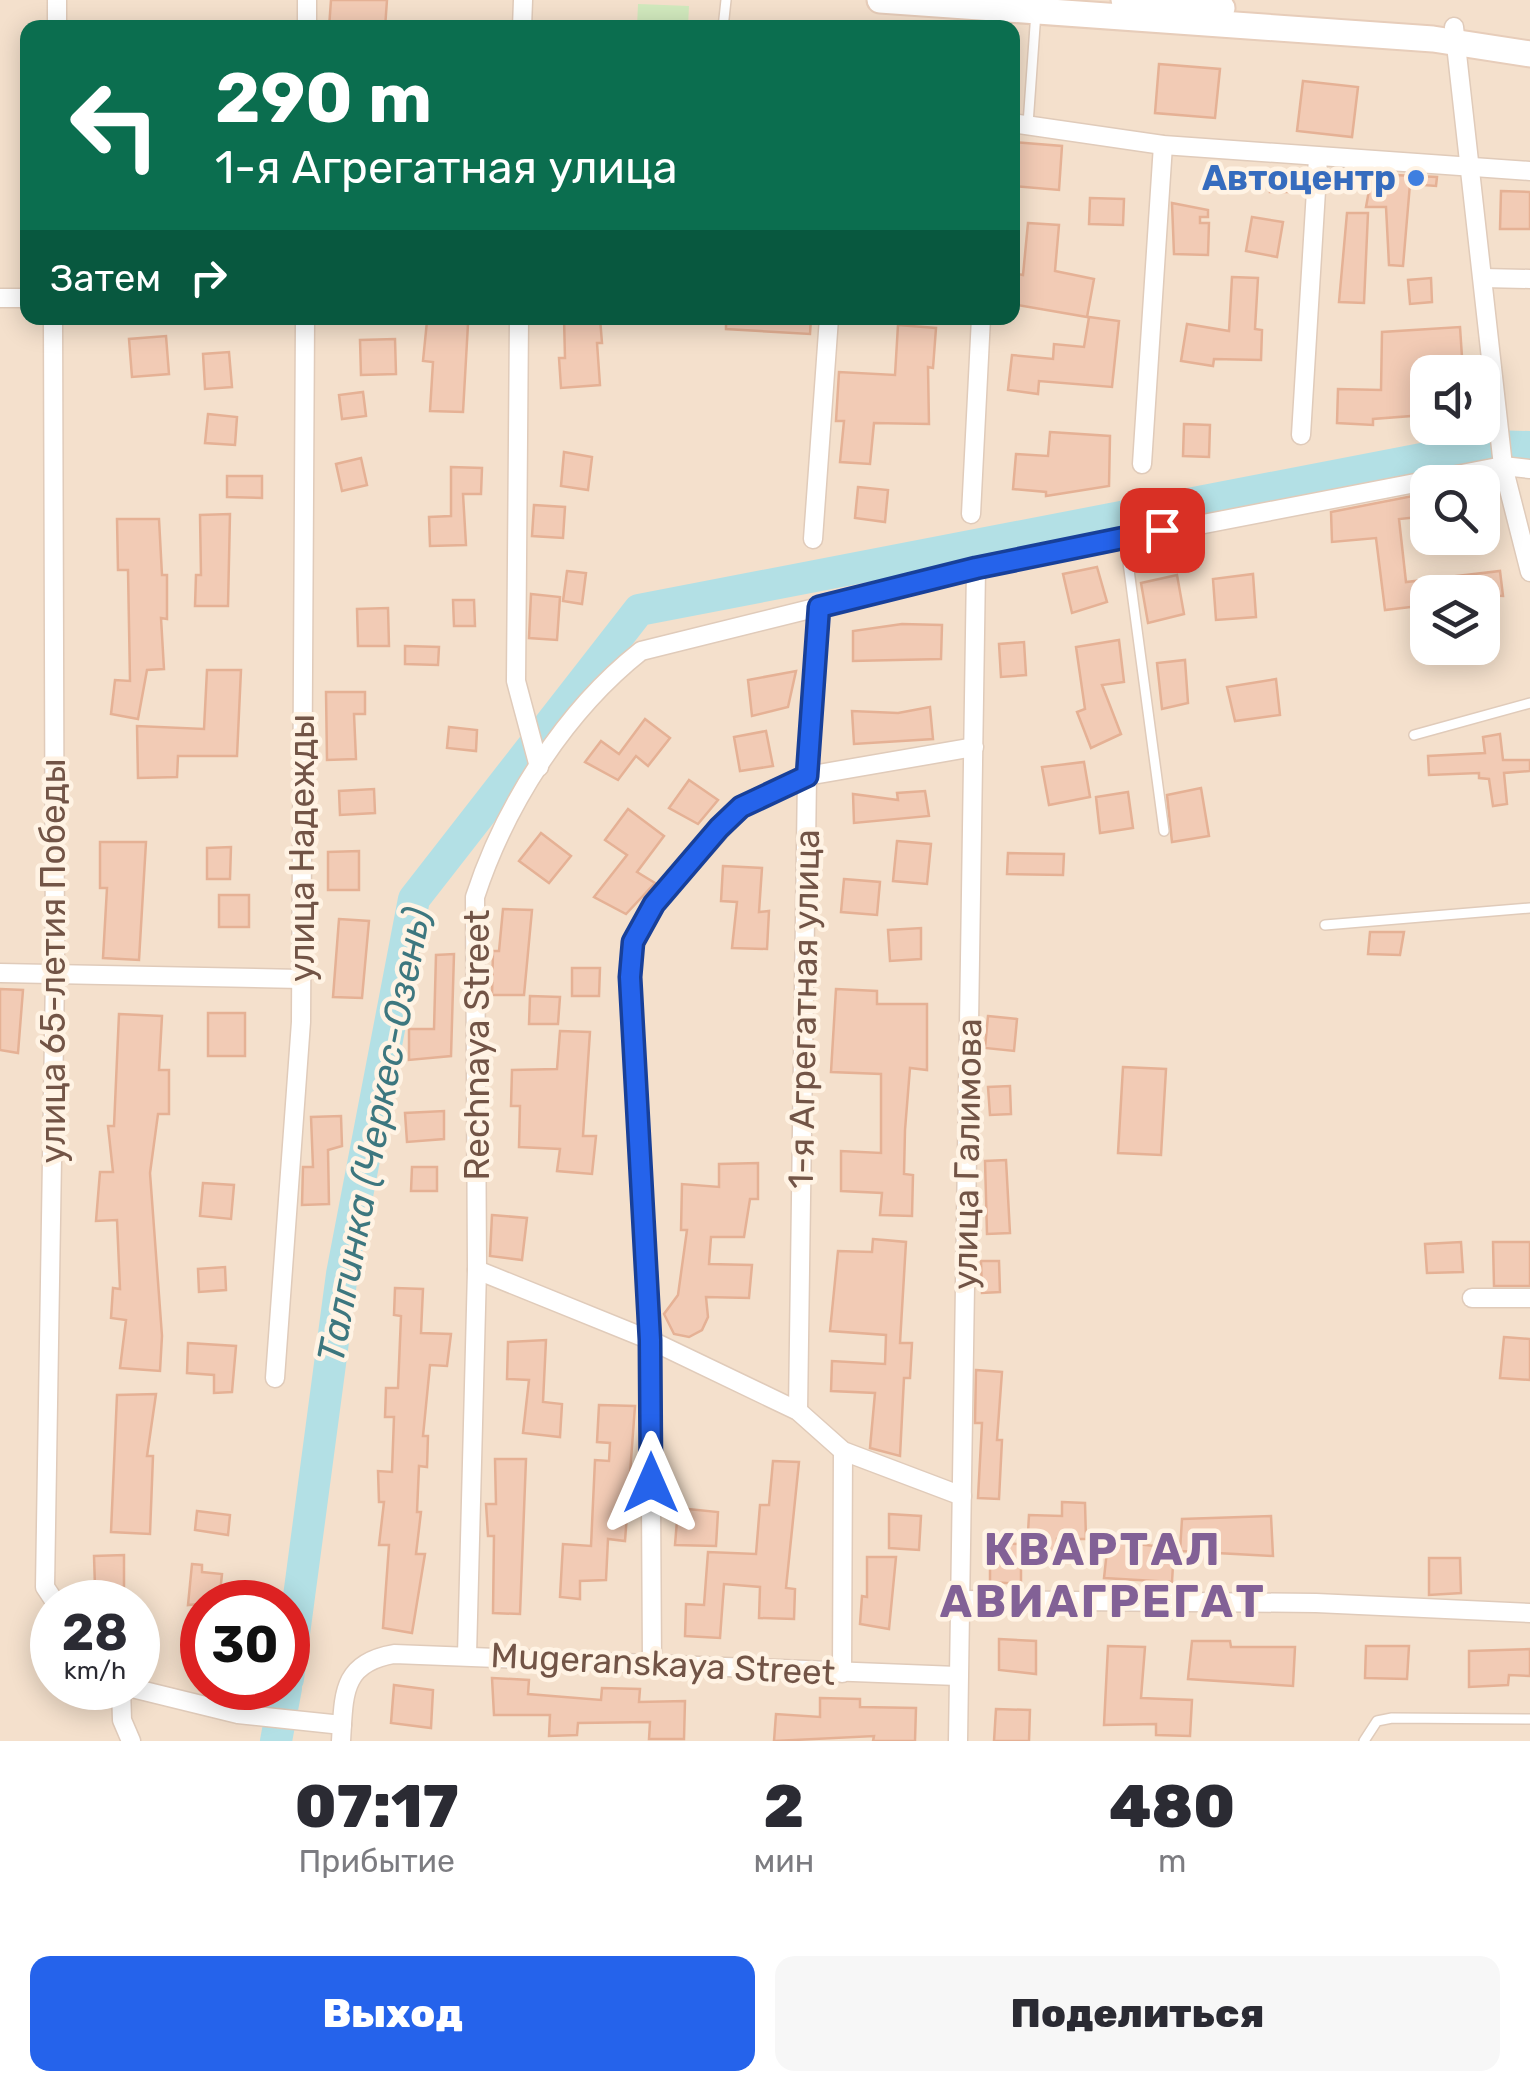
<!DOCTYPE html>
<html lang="ru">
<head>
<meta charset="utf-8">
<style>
	:root { --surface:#fff; --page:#f7f7f7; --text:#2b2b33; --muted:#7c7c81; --accent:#2563eb }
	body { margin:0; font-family:Rubik,sans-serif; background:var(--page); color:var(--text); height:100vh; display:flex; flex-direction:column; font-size:38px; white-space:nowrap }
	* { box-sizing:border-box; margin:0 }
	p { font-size:32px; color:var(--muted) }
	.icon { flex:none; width:55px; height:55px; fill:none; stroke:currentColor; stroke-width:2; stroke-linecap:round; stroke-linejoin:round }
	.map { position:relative; height:1741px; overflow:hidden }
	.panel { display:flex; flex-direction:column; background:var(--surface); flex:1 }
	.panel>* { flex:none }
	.top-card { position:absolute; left:20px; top:20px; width:1000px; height:305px; border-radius:20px; box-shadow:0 5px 25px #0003; background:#0b6e4f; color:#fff; overflow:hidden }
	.fabs { position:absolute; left:1410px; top:355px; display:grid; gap:20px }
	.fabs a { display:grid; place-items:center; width:90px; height:90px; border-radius:20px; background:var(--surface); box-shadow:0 5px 25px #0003; font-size:50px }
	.speed { position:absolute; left:30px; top:1580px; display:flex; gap:20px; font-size:50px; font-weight:700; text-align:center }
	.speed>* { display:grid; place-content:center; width:130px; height:130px; border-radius:50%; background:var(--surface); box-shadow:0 5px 25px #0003; line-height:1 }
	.speed small { font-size:25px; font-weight:400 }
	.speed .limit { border:15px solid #d22; background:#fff; color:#111 }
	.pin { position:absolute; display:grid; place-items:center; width:85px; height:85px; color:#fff; margin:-42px; border-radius:20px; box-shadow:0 5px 15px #0006 }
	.me { position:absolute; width:110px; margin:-55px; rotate:0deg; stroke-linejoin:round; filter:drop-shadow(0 0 8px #0008) }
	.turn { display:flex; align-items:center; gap:35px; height:210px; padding:0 30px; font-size:45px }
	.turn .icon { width:130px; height:130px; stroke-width:2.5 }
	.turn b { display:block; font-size:70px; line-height:85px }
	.then { display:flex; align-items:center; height:95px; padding:0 30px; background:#0003; gap:20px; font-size:38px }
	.eta { display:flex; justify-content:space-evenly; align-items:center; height:170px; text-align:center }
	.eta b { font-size:60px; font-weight:800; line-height:70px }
	.button { display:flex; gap:20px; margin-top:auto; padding:20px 30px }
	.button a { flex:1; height:115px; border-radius:20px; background:var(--accent); color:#fff; font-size:40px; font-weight:800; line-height:115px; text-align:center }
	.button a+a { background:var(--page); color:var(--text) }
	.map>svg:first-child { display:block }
	.residential { fill:#f4e0cc; fill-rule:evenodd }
	.green { fill:#d1e9bd }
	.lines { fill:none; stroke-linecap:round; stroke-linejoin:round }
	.river { stroke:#b3e0e5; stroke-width:32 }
	.building { fill:#f2cbb5; stroke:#e5b195; stroke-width:2.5 }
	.service-casing { stroke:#e0cbba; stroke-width:12 }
	.minor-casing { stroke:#e0cbba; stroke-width:21 }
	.secondary-casing { stroke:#e7cdba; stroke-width:29 }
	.service { stroke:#fff; stroke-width:9 }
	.minor { stroke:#fff; stroke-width:18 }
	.secondary { stroke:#fff; stroke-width:25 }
	.route-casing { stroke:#184099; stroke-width:25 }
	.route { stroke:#2563eb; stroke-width:18 }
	.shop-dot { fill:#3f7fe0; stroke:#fff3e4; stroke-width:4 }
	.labels { text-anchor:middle; stroke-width:9; stroke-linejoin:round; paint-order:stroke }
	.shop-label { font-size:35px; font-weight:bold; fill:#366cbe; stroke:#fff3e4; text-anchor:end }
	.street-label { font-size:35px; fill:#725446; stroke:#fff3e4 }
	.water-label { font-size:38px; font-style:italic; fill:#3d777f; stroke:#fff3e4 }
	.district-label { font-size:45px; font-weight:bold; letter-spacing:2.5px; fill:#826196; stroke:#fff3e4 }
</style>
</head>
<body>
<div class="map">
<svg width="1530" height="1741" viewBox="0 0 1530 1741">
	<rect width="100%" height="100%" fill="#fcefde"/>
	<path class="residential" d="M0 0H1530V1741H0ZM28 28H1012V318H28ZM1428 372H1482V428H1428ZM1428 482H1482V538H1428ZM1428 592H1482V648H1428ZM52 1602H138V1688H52ZM202 1602H288V1688H202Z"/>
	<path class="green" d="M638 4 689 6 688 27H637Z"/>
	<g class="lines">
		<g class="river">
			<path d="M288 1679 342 1274 414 899 639 610 1489 446 1530 447"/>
			<path d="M276 1741 286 1688"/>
		</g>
	</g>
	<g class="building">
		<path d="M331 0H387L385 28H329Z"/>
		<path d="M1159 64 1220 69 1215 118 1155 113Z"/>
		<path d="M1303 81 1358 87 1352 137 1297 131Z"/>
		<path d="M1012 142 1062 146 1059 190 1012 186Z"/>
		<path d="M1271 174H1305L1303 192H1270Z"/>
		<path d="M1372 174 1437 177 1436 186 1410 184 1403 266 1389 265 1386 207H1366Z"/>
		<path d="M1501 191 1530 192V229H1500Z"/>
		<path d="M1090 198 1124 199 1123 225 1089 224Z"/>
		<path d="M1172 203 1208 210V217H1200V223H1209L1208 255 1174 254Z"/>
		<path d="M1347 213H1368L1364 303 1339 302Z"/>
		<path d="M1252 217 1283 222 1277 257 1246 251Z"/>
		<path d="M1028 223 1059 225 1055 271 1094 279 1087 317 1012 304V273L1023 275Z"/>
		<path d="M1232 277 1258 278 1255 329 1262 330 1261 360 1214 359 1213 366 1181 361 1187 324 1229 331Z"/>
		<path d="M1431 278 1432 302 1410 304 1408 280Z"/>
		<path d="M1089 317 1119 321 1112 387 1039 381 1038 394 1008 390 1012 355 1053 359 1054 344 1084 347Z"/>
		<path d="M564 318H600L602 343H597L600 385 561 388 559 358H565Z"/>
		<path d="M726 318H811L810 334 726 329Z"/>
		<path d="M427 321 468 324 463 412 430 411 433 362 423 361Z"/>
		<path d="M898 325 936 328 933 368 928 367 929 424 874 423 870 464 840 462 844 421H836L839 372 895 375Z"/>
		<path d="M1460 327 1463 372H1421L1424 415 1373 419V425L1337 423 1338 389 1381 390 1382 332Z"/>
		<path d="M166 336 169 374 132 377 129 339Z"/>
		<path d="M395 339 396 374 361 375 360 340Z"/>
		<path d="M229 352 232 387 205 389 203 354Z"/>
		<path d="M363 392 366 416 342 419 339 395Z"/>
		<path d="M208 414 237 417 235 445 205 443Z"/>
		<path d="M1184 424 1210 425 1209 457 1183 456Z"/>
		<path d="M1050 432 1110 436 1109 486 1046 496V492L1013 489 1016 454 1048 456Z"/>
		<path d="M564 452 592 457 588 490 561 486Z"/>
		<path d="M361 458 367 485 342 491 336 464Z"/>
		<path d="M451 467 482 468 481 494H463L466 545 430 546 429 517 451 516Z"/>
		<path d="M227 476H262V498L227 497Z"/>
		<path d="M858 487 888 490 885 522 855 518Z"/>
		<path d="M1428 493V516L1399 519 1406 582 1500 571 1503 596 1428 592V605L1385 610 1376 538 1332 542 1331 512Z"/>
		<path d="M534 505 565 507 563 538 532 536Z"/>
		<path d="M230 514 228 606H195L196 575H201L200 515Z"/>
		<path d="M117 519H159L162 575H167V619L161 618 164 669 147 670 138 719 111 714 115 680 130 681 128 570H118Z"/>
		<path d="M1097 567 1107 602 1072 613 1063 574Z"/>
		<path d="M567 571 586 573 582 604 563 601Z"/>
		<path d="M1253 574 1256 617 1216 620 1213 579Z"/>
		<path d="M1177 575 1184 614 1148 623 1141 583Z"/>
		<path d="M531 594 560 597 557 640 529 638Z"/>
		<path d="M453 600H474L475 626H454Z"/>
		<path d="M388 608 389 646H358L357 609Z"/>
		<path d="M902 624 942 625 941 659 853 661V631Z"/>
		<path d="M1119 640 1124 682 1102 685 1121 734 1091 748 1077 712 1085 709 1076 647Z"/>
		<path d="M1024 642 1026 675 1001 677 999 644Z"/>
		<path d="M405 646 439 647 438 665 405 664Z"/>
		<path d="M1185 660 1188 703 1162 709 1157 663Z"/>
		<path d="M207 670H241L237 756H178L177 777 138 778 137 726 204 729Z"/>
		<path d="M796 671 788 707 752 716 748 680Z"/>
		<path d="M1276 679 1280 715 1235 721 1227 687Z"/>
		<path d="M326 692H365V714H354L356 759 327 760Z"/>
		<path d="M930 707 933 739 854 744 852 711 898 713Z"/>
		<path d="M645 719 670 738 648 766 636 756 618 780 585 762 601 741 619 754Z"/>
		<path d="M449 727 477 730 476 751 447 748Z"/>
		<path d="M766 731 773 766 740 771 734 737Z"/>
		<path d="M1500 734 1503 760H1530V771L1504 773 1507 804 1493 806 1489 779 1479 778V773L1429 775 1428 756 1485 753 1483 737Z"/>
		<path d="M1084 762 1090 797 1049 805 1042 767Z"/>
		<path d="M689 780 718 800 698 824 669 808Z"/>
		<path d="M1201 788 1209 836 1172 842 1167 795Z"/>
		<path d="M374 789 375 813 340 815 339 791Z"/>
		<path d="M925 791 929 816 854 823 853 794 898 800 897 793Z"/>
		<path d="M1128 792 1133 828 1100 833 1096 797Z"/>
		<path d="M628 809 664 836 637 872 655 883 626 914 594 897 627 855 605 840Z"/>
		<path d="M541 833 571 856 549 883 519 861Z"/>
		<path d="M897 841 931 844 927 884 893 881Z"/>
		<path d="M100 842H146L139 960 103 958 107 888H100Z"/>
		<path d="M231 847 230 879H207V848Z"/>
		<path d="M359 851V890H328V852Z"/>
		<path d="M1008 853 1064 854 1063 875 1007 874Z"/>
		<path d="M723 866 762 868 759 912 769 911 767 949 732 948 737 902 721 901Z"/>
		<path d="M844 879 880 882 877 915 841 912Z"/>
		<rect x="219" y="895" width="30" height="32"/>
		<path d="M503 909 532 910 524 995H492L493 951H499Z"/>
		<path d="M339 919 369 921 362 998 333 997Z"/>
		<path d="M921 928V959L890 961 888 930Z"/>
		<path d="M1370 932H1404L1400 955 1368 954Z"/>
		<path d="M454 954 451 1056 409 1060V1029H434L436 955Z"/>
		<path d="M572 968H600L599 996H572Z"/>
		<path d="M0 989 23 990 18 1053 0 1050Z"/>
		<path d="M836 989 877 991V1004H927V1070L910 1068 905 1130 904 1174 913 1175 912 1216 880 1215 882 1193 841 1191V1151L881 1153V1074L831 1072Z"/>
		<path d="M530 996 560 997 558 1024H529Z"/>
		<rect x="208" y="1013" width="37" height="43"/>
		<path d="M119 1014 162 1016 159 1070H169V1114H158L150 1173 162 1336 160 1371 120 1368 126 1320 111 1318 113 1288 120 1289 117 1220 96 1221 100 1172H113L108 1126H114Z"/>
		<path d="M988 1016 1017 1019 1014 1051 985 1048Z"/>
		<path d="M560 1031 590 1032 583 1136H596L592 1174 557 1171 560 1149 519 1147 520 1106H511L512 1070 557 1069Z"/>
		<path d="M1123 1067 1166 1069 1161 1155 1118 1153Z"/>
		<path d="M1010 1086 1011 1114 990 1115 988 1087Z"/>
		<path d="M444 1111V1139L407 1142 405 1113Z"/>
		<path d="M341 1116 342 1146 328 1150 329 1204 302 1205 303 1167H313L311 1117Z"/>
		<path d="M1006 1160 1010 1233 987 1234 985 1161Z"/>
		<path d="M758 1163V1199H750L744 1237H711L709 1264 752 1265 749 1298 706 1297 708 1317 702 1330 689 1337 674 1334 664 1314 678 1295 687 1230H681L682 1184 719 1187V1164Z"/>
		<path d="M412 1167H437V1191H411Z"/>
		<path d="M203 1183 234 1185 231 1219 200 1216Z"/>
		<path d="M492 1215 527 1218 522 1260 490 1256Z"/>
		<path d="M873 1239 906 1242 900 1343H912L910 1378H904L900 1456 870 1448 875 1393 831 1391 832 1361 885 1364 886 1335 830 1331 838 1251 872 1252Z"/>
		<path d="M1461 1242 1463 1272 1427 1273 1425 1244Z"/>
		<path d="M1493 1242H1530V1286H1494Z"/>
		<path d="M981 1261H999L1000 1292 982 1293Z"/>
		<path d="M225 1267 226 1290 199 1292 198 1269Z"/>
		<path d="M395 1288 423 1289 421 1333 451 1334 447 1366 430 1365 423 1436H428L427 1467 419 1466 417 1512H421L416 1554H425L412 1633 383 1628 389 1545H379L384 1502H379L378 1471 392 1472 394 1417H385L386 1388H398L401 1316 394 1315Z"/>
		<path d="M1504 1337 1530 1339V1380L1500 1378Z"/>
		<path d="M546 1340 543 1402 562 1404 560 1437 523 1433 529 1380 507 1379 508 1342Z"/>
		<path d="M188 1343 236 1346 232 1392 214 1393V1375L187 1373Z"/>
		<path d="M976 1370 1002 1372 997 1440H1002L999 1499 978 1498 982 1423H975Z"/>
		<path d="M156 1394 147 1456H153L150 1534 111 1532 117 1395Z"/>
		<path d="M599 1405 635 1406 625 1541 608 1539 606 1580 580 1581V1599L560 1597 563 1544 591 1546 595 1460 609 1461 610 1443 597 1442Z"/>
		<path d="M495 1459H526L520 1614 493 1613 494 1536H488L486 1504H496Z"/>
		<path d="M773 1461 799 1462 786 1588 795 1589 794 1619 759 1618 760 1587 724 1584 720 1638 685 1636 686 1604 704 1605 708 1552 756 1554 760 1505H769Z"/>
		<path d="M1062 1502 1085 1503 1086 1539H1057L1056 1554 1027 1550 1029 1515 1062 1516Z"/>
		<path d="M678 1508 718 1512 716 1546 675 1545Z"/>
		<path d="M197 1511 230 1515 228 1535 195 1530Z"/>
		<path d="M889 1514 921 1516 919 1550 889 1548Z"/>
		<path d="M1271 1516 1273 1556 1180 1551 1182 1519Z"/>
		<path d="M1108 1541 1174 1548 1172 1582 1104 1578Z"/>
		<path d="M990 1543 1021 1544V1584L990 1582Z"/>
		<path d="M124 1555V1587H95L94 1556Z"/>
		<path d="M867 1557H896L889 1629 860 1624 862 1596 867 1597Z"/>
		<path d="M1429 1558H1460L1461 1593 1429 1595Z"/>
		<path d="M192 1564 202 1565V1572L222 1574 219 1602 188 1605Z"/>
		<path d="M999 1639 1036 1641V1674L999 1670Z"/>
		<path d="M1192 1641H1230L1231 1647H1295L1293 1686 1188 1679Z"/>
		<path d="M1108 1646 1145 1647 1141 1698 1192 1700 1190 1736 1156 1735V1724L1104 1725Z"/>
		<path d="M1366 1646H1409L1407 1679 1365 1678Z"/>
		<path d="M1530 1649V1676L1509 1675 1508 1685 1469 1687V1651Z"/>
		<path d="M492 1678 529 1680 528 1694 601 1700 602 1688 640 1689 639 1702 685 1701 684 1739H649L650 1722 578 1723 577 1735 549 1736 550 1715H494Z"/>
		<path d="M394 1685 433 1690 431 1728 391 1723Z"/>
		<path d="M820 1698 860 1699V1707L916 1708 915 1741H873L874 1736 774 1741 776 1714 820 1717Z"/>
		<path d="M996 1709 1030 1710 1029 1741H994Z"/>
	</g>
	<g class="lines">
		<defs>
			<g id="service">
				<path d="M723 28 726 0"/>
				<path d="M1028 124 1036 12"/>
				<path d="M1125 540 1164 831"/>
				<path d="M1414 735 1530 703"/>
				<path d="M1325 925 1530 908"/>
				<path d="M1364 1741 1377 1721 1392 1718 1530 1719"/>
			</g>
			<g id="minor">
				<path d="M1454 27 1503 466 1530 572"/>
				<path d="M57 28V0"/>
				<path d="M307 28V0"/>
				<path d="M522 28 523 0"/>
				<path d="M1012 123 1163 145 1530 171"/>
				<path d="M1483 278 1530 279"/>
				<path d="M0 298H28"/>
				<path d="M53 318 55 975 45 1587 55 1602"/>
				<path d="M519 318 516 681 539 767"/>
				<path d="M1301 435 1318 158"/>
				<path d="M1142 464 1163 145"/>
				<path d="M971 514 981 318"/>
				<path d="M813 539 829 318"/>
				<path d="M0 973 301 979"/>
				<path d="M477 1270 650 1340 798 1411 843 1451 962 1496"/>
				<path d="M1472 1298H1530"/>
				<path d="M275 1378 301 1022 305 318"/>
				<path d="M798 1411 807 776 819 607"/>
				<path d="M960 1600 1316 1603 1530 1613"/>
				<path d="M467 1655 477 1270 475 897C505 805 565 711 641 651L976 568 1503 466 1530 469"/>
				<path d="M652 1662 650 1340 631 977 633 942 654 905 741 807 807 776 974 747"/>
				<path d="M842 1673 843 1451"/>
				<path d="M121 1688 122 1720 131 1741"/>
				<path d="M132 1688 238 1714 342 1725"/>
				<path d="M341 1741C344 1695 341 1663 394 1654L957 1676"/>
				<path d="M958 1741 976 568"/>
			</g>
			<g id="secondary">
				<path d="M880 0 1433 39 1530 54"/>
				<path d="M1124 0 1222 8"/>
			</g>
		</defs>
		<use href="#service" class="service-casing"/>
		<use href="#minor" class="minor-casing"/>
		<use href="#secondary" class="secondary-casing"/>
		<use href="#service" class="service"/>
		<use href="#minor" class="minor"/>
		<use href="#secondary" class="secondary"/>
	</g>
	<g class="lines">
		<defs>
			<path id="route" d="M651 1483 650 1340 630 977 633 942 654 904 719 828 741 807 807 776 819 607 976 568 1162 530"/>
		</defs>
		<use href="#route" class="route-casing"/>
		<use href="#route" class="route"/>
	</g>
	<circle class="shop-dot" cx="1416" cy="178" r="10"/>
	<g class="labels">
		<g class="shop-label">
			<text x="1396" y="190">Автоцентр</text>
		</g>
		<g class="street-label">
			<text transform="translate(302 848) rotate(-90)" y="12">улица Надежды</text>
			<text transform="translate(53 961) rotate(-90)" y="12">улица 65-летия Победы</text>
			<text transform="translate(804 1009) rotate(-89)" y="12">1-я Агрегатная улица</text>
			<text transform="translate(477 1045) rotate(-90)" y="12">Rechnaya Street</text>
			<text transform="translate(967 1154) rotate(-89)" y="12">улица Галимова</text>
			<text transform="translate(663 1664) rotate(3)" y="12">Mugeranskaya Street</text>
		</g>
		<g class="water-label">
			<text transform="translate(374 1135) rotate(-79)" y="13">Талгинка (Черкес-Озень)</text>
		</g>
		<g class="district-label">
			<text x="1103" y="1565">КВАРТАЛ<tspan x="1103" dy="52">АВИАГРЕГАТ</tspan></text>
		</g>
	</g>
</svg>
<div class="fabs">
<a><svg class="icon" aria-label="sound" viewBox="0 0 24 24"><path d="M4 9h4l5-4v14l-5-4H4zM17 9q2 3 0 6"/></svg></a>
<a><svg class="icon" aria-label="search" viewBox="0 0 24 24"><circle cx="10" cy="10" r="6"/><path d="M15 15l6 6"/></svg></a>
<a><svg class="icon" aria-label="layers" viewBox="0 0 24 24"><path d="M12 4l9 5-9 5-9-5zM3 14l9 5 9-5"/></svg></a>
</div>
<div class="speed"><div>28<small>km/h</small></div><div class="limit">30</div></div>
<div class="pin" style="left:1162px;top:530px;background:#d93025"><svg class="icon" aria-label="arrive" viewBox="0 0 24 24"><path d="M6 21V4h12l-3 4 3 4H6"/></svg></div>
<svg class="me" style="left:651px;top:1483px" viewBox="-20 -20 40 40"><path d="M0-17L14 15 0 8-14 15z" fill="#2563eb" stroke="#fff" stroke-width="4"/></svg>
<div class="top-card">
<div class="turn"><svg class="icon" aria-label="left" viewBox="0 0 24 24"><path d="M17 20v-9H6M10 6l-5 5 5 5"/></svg><div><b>290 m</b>1-я Агрегатная улица</div></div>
<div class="then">Затем<svg class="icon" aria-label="right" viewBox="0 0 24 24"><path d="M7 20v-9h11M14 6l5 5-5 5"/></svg></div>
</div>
</div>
<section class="panel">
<div class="eta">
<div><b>07:17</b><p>Прибытие</p></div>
<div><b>2</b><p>мин</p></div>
<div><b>480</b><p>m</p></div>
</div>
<div class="button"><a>Выход</a><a>Поделиться</a></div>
</section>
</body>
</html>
